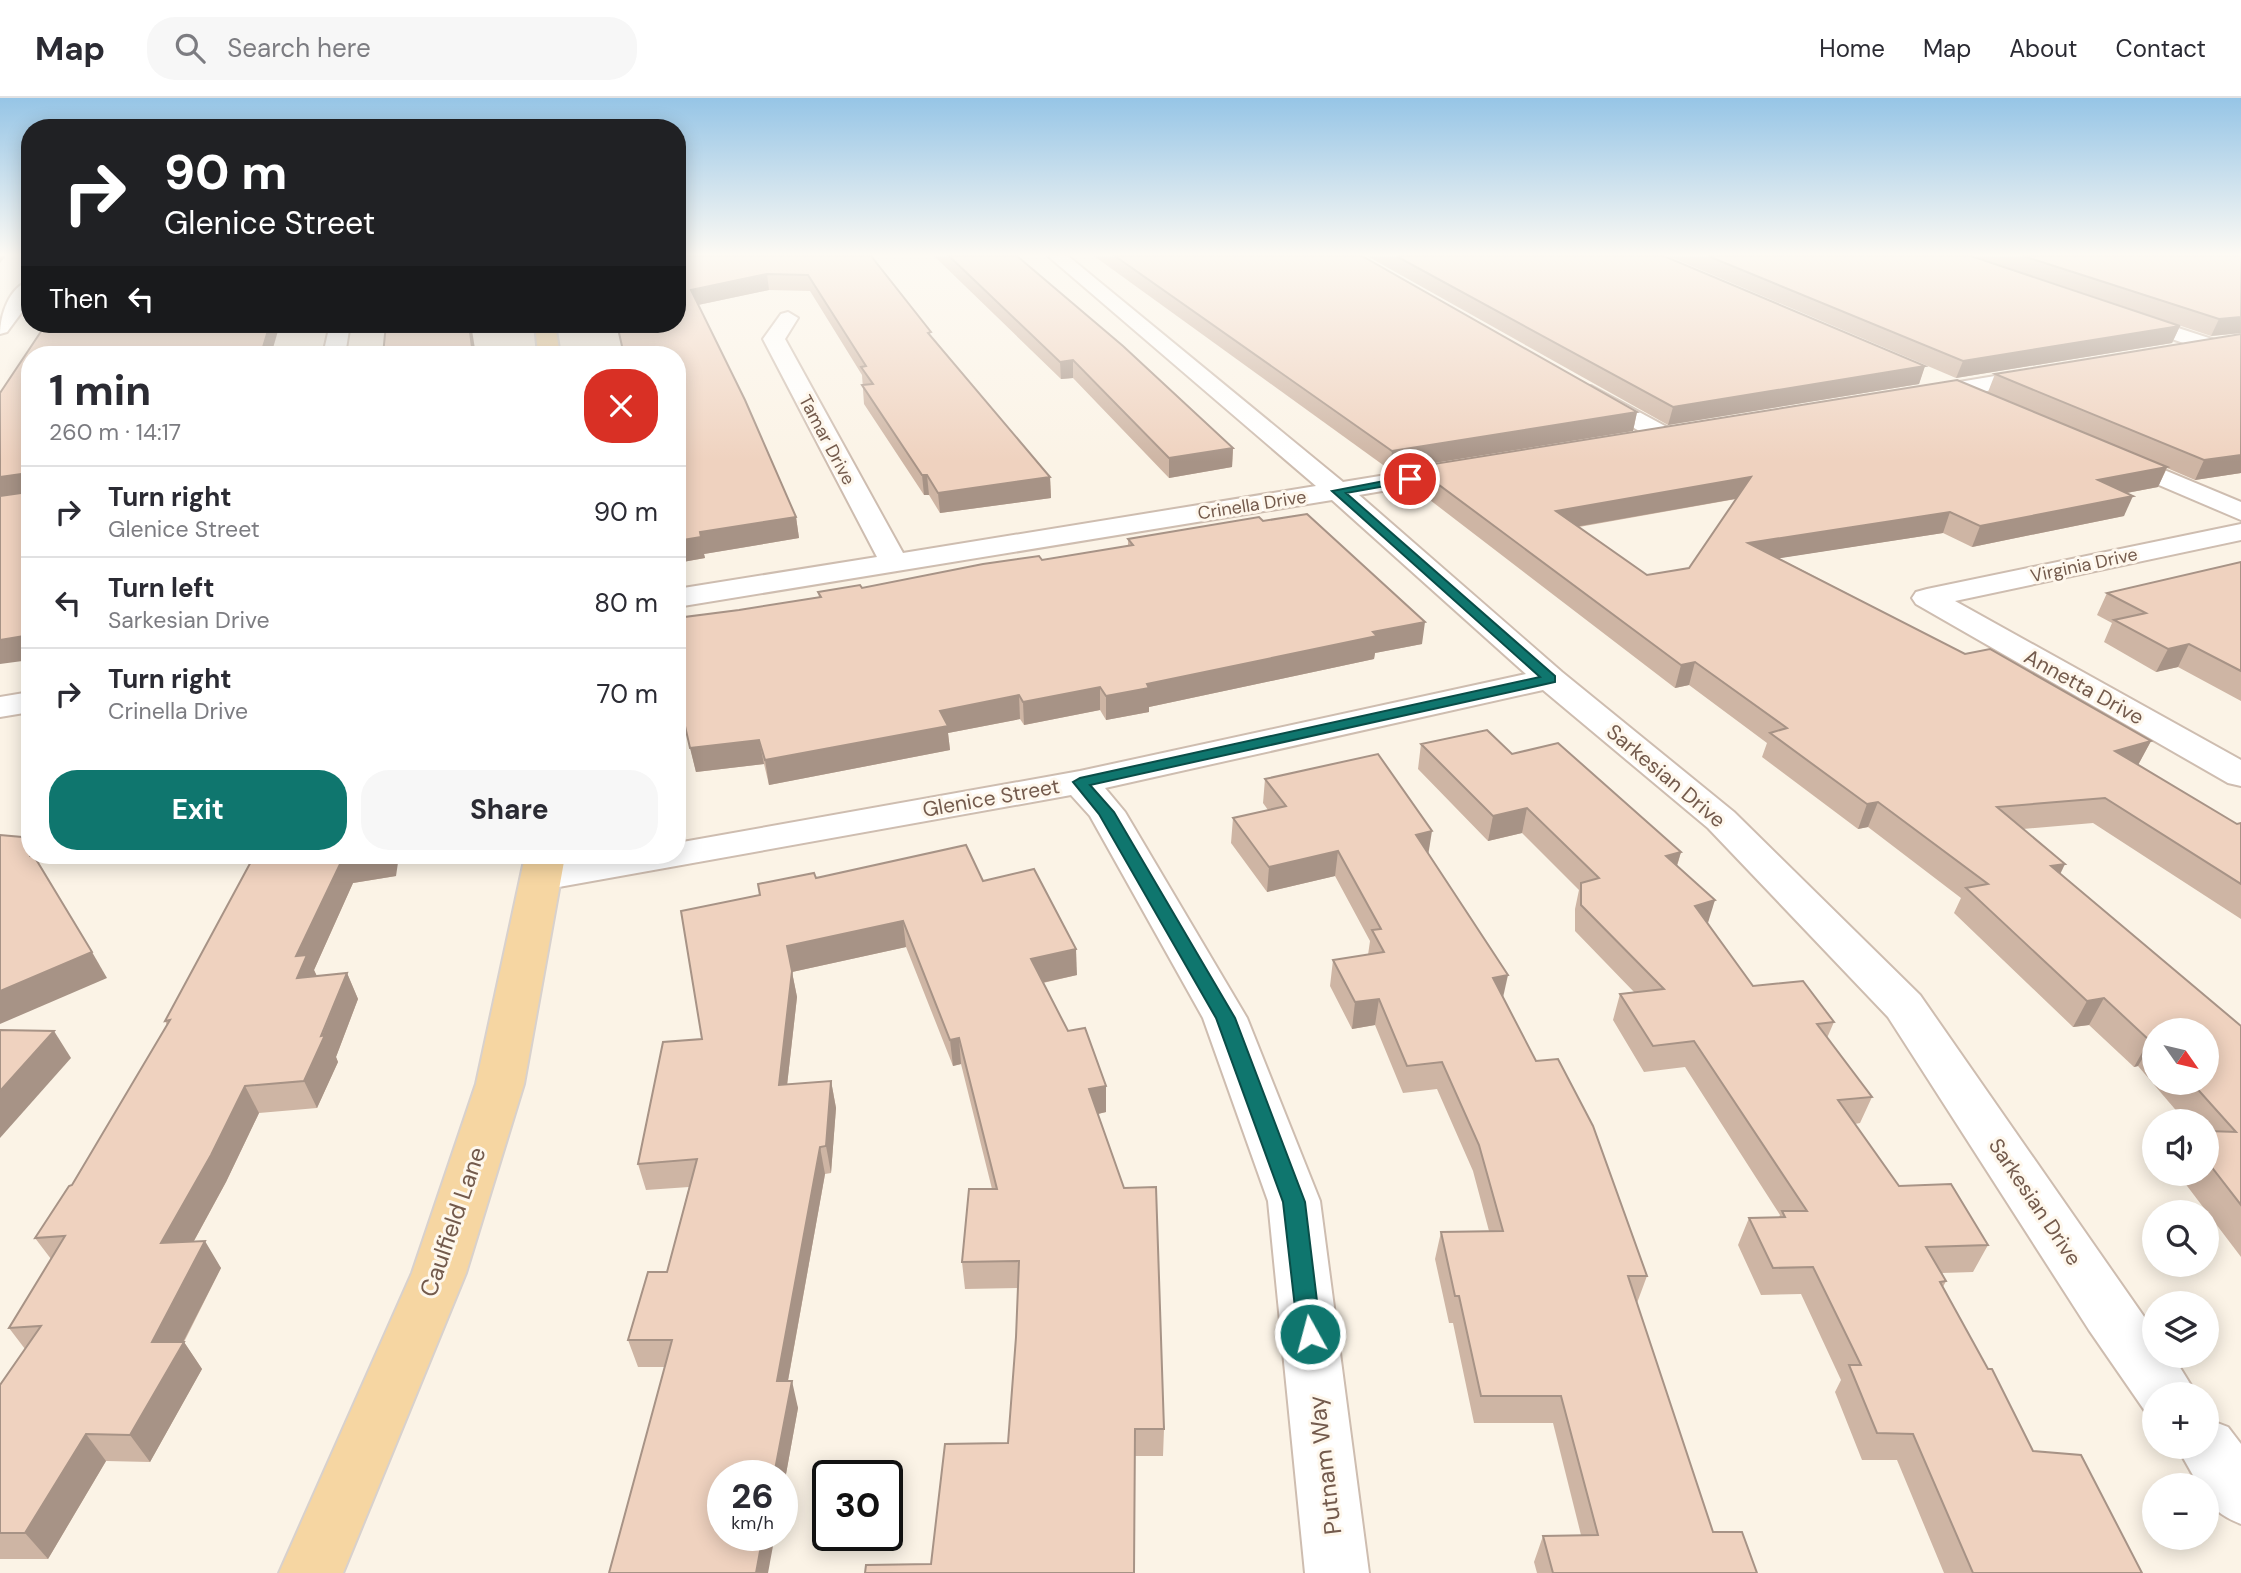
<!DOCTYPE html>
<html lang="en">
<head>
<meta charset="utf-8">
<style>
	:root { --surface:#fff; --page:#f7f7f7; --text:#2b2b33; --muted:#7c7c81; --line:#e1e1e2; --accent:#0f766e }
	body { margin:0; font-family:"DM Sans",sans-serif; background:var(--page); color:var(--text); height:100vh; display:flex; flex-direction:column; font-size:26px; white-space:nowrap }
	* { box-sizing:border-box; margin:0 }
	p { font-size:23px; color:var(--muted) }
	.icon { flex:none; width:38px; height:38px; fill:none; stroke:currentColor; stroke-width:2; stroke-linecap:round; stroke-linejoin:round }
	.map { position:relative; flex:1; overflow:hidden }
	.panel { position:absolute; left:21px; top:248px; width:665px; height:518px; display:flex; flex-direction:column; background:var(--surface); border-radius:28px; box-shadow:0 4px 18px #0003 }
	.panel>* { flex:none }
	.guide { position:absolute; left:21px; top:21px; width:665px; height:214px; border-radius:28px; box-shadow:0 4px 18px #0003; background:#202124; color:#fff; overflow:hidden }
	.needle { width:46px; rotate:124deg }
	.fabs { position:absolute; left:2142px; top:920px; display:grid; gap:14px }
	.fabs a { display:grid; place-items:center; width:77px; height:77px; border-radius:50%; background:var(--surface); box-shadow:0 4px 18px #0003; font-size:35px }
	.speed { position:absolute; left:707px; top:1362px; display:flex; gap:14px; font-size:35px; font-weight:700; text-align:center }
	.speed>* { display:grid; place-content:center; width:91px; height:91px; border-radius:50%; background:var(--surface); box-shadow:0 4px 18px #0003; line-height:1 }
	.speed small { font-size:18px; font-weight:400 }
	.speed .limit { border:4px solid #111; border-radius:10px; background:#fff; color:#111 }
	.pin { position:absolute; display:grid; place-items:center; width:60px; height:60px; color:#fff; margin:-30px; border:4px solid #fff; border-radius:50%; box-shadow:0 2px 7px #0007 }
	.me { position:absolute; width:77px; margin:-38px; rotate:353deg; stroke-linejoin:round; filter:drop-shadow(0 0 5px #0008) }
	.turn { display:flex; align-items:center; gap:24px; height:147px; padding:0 28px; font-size:32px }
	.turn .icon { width:91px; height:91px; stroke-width:2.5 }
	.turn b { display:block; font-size:49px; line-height:60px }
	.then { display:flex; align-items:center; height:66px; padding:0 28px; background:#0003; gap:14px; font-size:26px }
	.round { display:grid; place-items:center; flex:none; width:74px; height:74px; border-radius:28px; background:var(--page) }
	.summary { display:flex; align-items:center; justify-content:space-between; height:119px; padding:0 28px }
	h1 { font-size:42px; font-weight:700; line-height:52px }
	.cta { display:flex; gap:14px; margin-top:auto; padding:14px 28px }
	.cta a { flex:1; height:80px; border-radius:28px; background:var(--accent); color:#fff; font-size:28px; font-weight:700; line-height:80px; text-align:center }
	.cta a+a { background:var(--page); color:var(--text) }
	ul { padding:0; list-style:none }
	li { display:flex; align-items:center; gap:21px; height:91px; padding:0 28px; border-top:2px solid var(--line) }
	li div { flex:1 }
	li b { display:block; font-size:26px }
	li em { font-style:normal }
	header { display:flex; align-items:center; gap:42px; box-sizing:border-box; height:98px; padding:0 35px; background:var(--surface); border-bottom:2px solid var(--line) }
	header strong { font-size:33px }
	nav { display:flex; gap:38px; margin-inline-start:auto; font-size:24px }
	.search { width:490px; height:63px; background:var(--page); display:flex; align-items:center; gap:18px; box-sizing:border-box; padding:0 24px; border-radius:28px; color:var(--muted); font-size:26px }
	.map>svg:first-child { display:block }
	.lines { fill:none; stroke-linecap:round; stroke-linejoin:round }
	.minor-casing { stroke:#cebdb0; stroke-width:4 }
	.major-casing { stroke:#d8d1cd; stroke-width:4 }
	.minor { fill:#fff; fill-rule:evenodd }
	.major { fill:#f6d6a2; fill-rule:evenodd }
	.wall { fill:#ceb5a4; fill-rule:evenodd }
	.shaded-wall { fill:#a79386 }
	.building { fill:#efd2bf; stroke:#a79386; stroke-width:2; fill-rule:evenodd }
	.route { fill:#0f766e; stroke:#0a4d48; stroke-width:2 }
	.labels { text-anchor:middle; stroke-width:6; stroke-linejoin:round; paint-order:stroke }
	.far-street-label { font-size:18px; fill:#735a4c; stroke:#fef7ec }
	.street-label { font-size:21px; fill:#735a4c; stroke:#fef7ec }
	.near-street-label { font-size:24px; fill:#735a4c; stroke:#fef7ec }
</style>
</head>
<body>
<header>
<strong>Map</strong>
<div class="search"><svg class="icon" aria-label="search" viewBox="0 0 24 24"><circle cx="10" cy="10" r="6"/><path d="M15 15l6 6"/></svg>Search here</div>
<nav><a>Home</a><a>Map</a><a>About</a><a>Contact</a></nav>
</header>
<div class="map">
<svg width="2241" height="1475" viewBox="0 0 2241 1475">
	<rect width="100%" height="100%" fill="#fbf3e6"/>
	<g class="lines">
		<defs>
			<g id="minor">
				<path d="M1048 158H1068L1343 384 1466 364 1475 367 1479 372 1475 377 1359 397 1562 574 1734 714 1920 897 2154 1233V1258H2173L2197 1297H2154V1318L2147 1316 2089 1232 1888 919 1708 730 1543 592 1105 690 1125 714 1247 920 1320 1103 1369 1475H1305L1268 1103 1203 920 1090 718 1071 697 542 792 528 789 522 780 528 771C578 758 626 758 677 758V745L1080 673 1526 576 1332 402 677 509V491L877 459 763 241 781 216 788 214 798 220 785 241 903 455 1316 388Z"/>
				<path d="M30 183V203L7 234 0 236C0 218 9 188 30 183Z"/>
				<path d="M2126 213 2218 243 2221 248 2210 254 2119 223 2116 219 2119 215Z"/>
				<path d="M330 226H350L345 257H323Z"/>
				<path d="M2043 270 2054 277 2051 282 1923 304 1915 302 1911 297 1915 292 1923 290Z"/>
				<path d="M1591 288 1676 334 1679 339 1676 344H1658L1583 300 1579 295 1583 290Z"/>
				<path d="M2114 351 2241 404V422L2105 364 2101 359 2105 354Z"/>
				<path d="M2241 426V442L1955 503 2241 662V688L2228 685 1916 506 1912 500 1916 494 1927 491Z"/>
				<path d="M30 594V614L0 619V599Z"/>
				<path d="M2207 1321 2228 1329 2241 1346V1426C2222 1418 2207 1410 2207 1388H2199L2177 1349H2207Z"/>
			</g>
			<g id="major">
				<path d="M535 226H555L560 257H538Z"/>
				<path d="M525 758H565L524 986 466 1175 343 1475H279L412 1175 476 986Z"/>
			</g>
		</defs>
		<use href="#minor" class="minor-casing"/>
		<use href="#major" class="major-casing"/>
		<use href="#minor" class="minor"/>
		<use href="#major" class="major"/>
	</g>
	<g class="wall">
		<path d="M677 158H871L932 240 1050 379 1051 400 940 415 929 397H924L864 306 862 277 810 193 769 192 698 207 796 419 799 440 704 456 705 460 677 465V257H624L616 226Z"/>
		<path d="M934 158H1017L1233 350 1232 369 1169 380 1073 280 1061 281Z"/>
		<path d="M1094 158H1362L1637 314 1633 333 1390 372Z"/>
		<path d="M1367 158H1664L1925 268 1919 286 1668 327Z"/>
		<path d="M1668 158H1971L2180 228 2172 245 1956 280Z"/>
		<path d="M1972 158H2241V235L2211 238Z"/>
		<path d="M2241 236V375L2195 382 2167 370 2158 389 2127 395 2124 418 1972 449 1943 435 1779 460 1965 556 2151 643 2138 667 2237 726 2241 725V821L2093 725 2023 731 2060 776 2241 928V1159L2178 1076H2207V1024H2186L2138 968 2134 969 2089 927 2073 929 1954 815 1961 800 1868 729 1858 731 1762 659 1767 645 1689 587 1675 590 1413 389 1415 369 1988 294 1995 276ZM1736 401 1689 470 1647 477 1579 429ZM2154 933 2207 985H2154Z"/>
		<path d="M1263 423 1422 546 1375 555 1374 561 1149 609V614L1106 622 1100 612 1024 627 1020 621 948 635 950 652 769 687 764 666 696 674 677 594V520L739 512 819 499 818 494 862 490 1128 448V441Z"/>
		<path d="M2241 464V603L2178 569 2156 574 2104 544 2112 525 2097 517 2107 495Z"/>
		<path d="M1421 646 1512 656 1681 754 1677 768 1707 826 1753 888 1834 924 1827 940 1872 999 1860 1025 1855 1026 1899 1088 1988 1147 1973 1174 1942 1175 1946 1183 1943 1189 2033 1353 2142 1475H1944L1897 1362H1862L1835 1294 1841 1282 1801 1196 1761 1197 1738 1147 1749 1120 1779 1119 1780 1117 1685 969 1644 974 1613 922 1620 896 1634 894 1575 833V811L1579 792 1522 735 1488 743 1418 671Z"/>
		<path d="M1265 681 1428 756 1647 1178 1637 1205 1713 1434 1757 1475H1537L1534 1464 1543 1438 1581 1437 1553 1325H1474L1453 1225H1449L1435 1161 1441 1134 1489 1133 1473 1073 1437 991 1403 995 1375 927 1352 931 1330 888 1333 862 1368 857 1370 843 1335 778 1267 794 1231 745 1233 720 1268 712 1263 705Z"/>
		<path d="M254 758 396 778 353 785 314 872 317 878 347 875 358 901 336 959 338 964 317 1010 259 1015 226 1084 194 1143 221 1170 184 1244 202 1271 150 1364 106 1363 48 1461H0V1287L25 1251 9 1230 51 1161 35 1140 72 1087 167 927 165 923Z"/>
		<path d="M816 780 983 783 1077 877 1043 885 1068 933 1106 988V1014L1098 1016 1164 1331 1163 1358H1134L931 1466 1008 1345 1016 1239 1018 1190 965 1191 962 1164 992 1091 961 966 953 968 906 849 792 874 797 899 787 987 831 983 836 1010 831 1075 825 1076 788 1283 798 1310 782 1398V1377L665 1269H638L628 1242 667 1174 689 1089 646 1092 638 1066 702 941 760 797Z"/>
	</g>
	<g class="shaded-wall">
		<path d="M0 158H6L0 165Z"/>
		<path d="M767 176 769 192 693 208 691 192Z"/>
		<path d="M2241 219V235L2211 238 2219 221Z"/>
		<path d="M270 226H280L271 257H256L258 250Z"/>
		<path d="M469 226H471L476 257H473Z"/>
		<path d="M2180 228 2172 245 1956 280 1963 263Z"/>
		<path d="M1073 262V280L1061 281 1060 264Z"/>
		<path d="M1925 268 1919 286 1668 327 1673 309Z"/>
		<path d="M1637 314 1633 333 1390 372 1392 353Z"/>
		<path d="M1233 350 1232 369 1169 380V360Z"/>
		<path d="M2241 357V375L2195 382 2204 362Z"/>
		<path d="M2167 369 2158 389 2089 402 2098 382Z"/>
		<path d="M22 376 30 396 0 400V379Z"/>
		<path d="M922 377H927L929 397H924Z"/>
		<path d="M1050 379 1051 400 940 415 938 395Z"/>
		<path d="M1751 379 1746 399 1552 433 1556 413Z"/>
		<path d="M2133 398 2124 418 1972 449 1980 428Z"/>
		<path d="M1950 414 1943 435 1742 466 1748 445Z"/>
		<path d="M796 419 799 440 704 456 705 460 677 465V443L700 434Z"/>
		<path d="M1425 524 1422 546 1375 555 1374 561 1149 609V614L1106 622V598L1147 586 1373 534Z"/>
		<path d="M30 537V562L0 566V542Z"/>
		<path d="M2189 546 2178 569 2156 574 2168 551Z"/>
		<path d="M1695 564 1689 587 1675 590 1681 567Z"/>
		<path d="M1100 589V612L1024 627 1023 604Z"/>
		<path d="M1019 597 1020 621 948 635 950 652 769 687 765 662 940 613Z"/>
		<path d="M759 642 764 666 696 674 690 650Z"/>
		<path d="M2151 643 2138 667 2115 653Z"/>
		<path d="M1878 704 1868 729 1858 731 1867 706Z"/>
		<path d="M1527 710 1522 735 1488 743 1493 718Z"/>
		<path d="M1432 733 1428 758 1416 737Z"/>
		<path d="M1338 753 1335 778 1267 794 1269 769Z"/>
		<path d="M1681 754 1673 780 1666 758Z"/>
		<path d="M354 758H399L396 778 353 785 314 872 319 883 297 880 296 858 343 760Z"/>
		<path d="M2065 766 2053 791 2051 768Z"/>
		<path d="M1715 802 1707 828 1695 808Z"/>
		<path d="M903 823 906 849 792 874 797 899 784 1014 779 987 787 848Z"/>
		<path d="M1076 851 1077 877 1032 887 1031 861Z"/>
		<path d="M92 854 107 880 0 926V893Z"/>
		<path d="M347 875 358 901 336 959 338 964 317 1010 304 983Z"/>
		<path d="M1508 877 1502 904 1493 880Z"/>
		<path d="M2104 900 2089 927 2073 929 2087 903Z"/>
		<path d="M1379 901 1375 927 1352 931 1355 904Z"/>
		<path d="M54 933 71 960 0 1040V993Z"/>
		<path d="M959 940 961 966 953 968 950 942Z"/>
		<path d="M2154 941 2138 968 2134 969 2149 942Z"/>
		<path d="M831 983 836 1010 831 1075 826 1048Z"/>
		<path d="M245 988 259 1015 226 1084 178 1172 161 1145Z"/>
		<path d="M1106 988V1014L1089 1018V991Z"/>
		<path d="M820 1049 825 1076 783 1310 777 1283Z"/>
		<path d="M205 1143 221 1170 180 1250 184 1244 202 1271 150 1364 130 1337 152 1244Z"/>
		<path d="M792 1283 798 1310 782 1398V1377H774Z"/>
		<path d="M86 1336 106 1363 48 1461 25 1435Z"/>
		<path d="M763 1437H775L768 1475H756Z"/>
	</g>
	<g class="building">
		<path d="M677 158H871L931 234 928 235 1050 379 938 395 927 377H922L862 287 873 286 861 269 866 268 808 177 767 176 691 192 745 302 796 419 700 434 701 439 677 443V257H624L617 226H677Z"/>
		<path d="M949 158H1017L1123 248 1233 350 1169 360 1073 262 1060 264Z"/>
		<path d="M1115 158H1362L1637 314 1392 353Z"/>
		<path d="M1396 158H1664L1925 268 1673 309Z"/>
		<path d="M1708 158H1971L2180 228 1963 263Z"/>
		<path d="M2023 158H2241V219L2219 221Z"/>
		<path d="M46 226H270L263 249 258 250 256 257H30V537L0 542V398L22 395V376L0 379V295Z"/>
		<path d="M386 226H469L473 257H383Z"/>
		<path d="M2241 236V357L2204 362 1995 276Z"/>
		<path d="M1957 282 2167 369 2098 382 2133 398 1980 428 1950 414 1748 445 1965 556 1990 551 2151 643 2115 653 2237 726 2241 725V786L2105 700 1997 709 2065 766 2051 768 2241 928V1107L2207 1063V1033L2236 1034 2192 985H2207V933H2154V942H2149L2104 900 2087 903 1966 790 1988 786 1878 704 1867 706 1770 635 1787 630 1695 564 1681 567 1415 369ZM1751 379 1689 470 1647 477 1556 413Z"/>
		<path d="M1307 416 1425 524 1373 534 1377 538 1147 586 1149 590 1106 598 1100 589 1023 604 1019 597 940 613 948 628 765 662 759 642 690 650 677 593V520L739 512 821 499 818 494 860 487 862 490 983 466 1039 458 1042 462 1133 447 1128 441 1259 419 1263 423Z"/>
		<path d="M2241 464V573L2189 546 2168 551 2114 522 2146 515 2107 495Z"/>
		<path d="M1487 632 1512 656 1558 645 1681 754 1666 758 1715 802 1695 808 1753 888 1803 883 1834 924 1817 926 1872 999 1838 1002 1899 1088 1951 1086 1988 1147 1926 1149 1946 1183 1940 1184 1988 1271H1992L2033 1353 2081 1357 2142 1475H1973L1913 1336 1877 1335 1849 1267H1861L1813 1169 1773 1170 1749 1120 1785 1119 1782 1113H1807L1694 943 1653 948 1620 896 1664 891 1581 807V785L1599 780 1527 710 1493 718 1421 646Z"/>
		<path d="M1378 656 1432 733 1416 737 1508 877 1493 880 1536 963 1558 961 1593 1028 1647 1178H1628L1713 1434H1742L1757 1475H1553L1543 1438 1598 1437 1561 1298H1481L1459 1198H1455L1441 1134 1503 1133 1479 1047 1442 964 1407 968 1379 901 1355 904 1333 862 1384 854 1372 832 1381 831 1338 753 1269 769 1233 720 1286 708 1265 681Z"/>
		<path d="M0 737 22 739 30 752V758H34L92 854 0 893Z"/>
		<path d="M966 747 983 783 1034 771 1076 851 1031 861 1068 933 1085 930 1106 988 1089 991 1124 1090 1156 1089 1164 1331H1135L1134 1475H865L866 1467 931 1466 945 1346 1008 1345 1016 1239 1019 1163 962 1164 969 1091H997L959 940 950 942 903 823 787 848 792 873 779 987 831 983 826 1048 820 1049 777 1283H792L774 1377H723V1437H763L756 1475H609L672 1242H628L648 1174H667L697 1061 638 1066 663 944 702 941 681 813 760 797 758 786 814 775 816 780Z"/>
		<path d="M254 758H354L343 760 296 858 307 857 297 880 347 875 321 938 325 937 304 983 245 988 211 1057 161 1145 205 1143 152 1244H184L130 1337 86 1336 25 1435H0V1287L41 1228 9 1230 65 1138 35 1140 69 1088 72 1087 170 922 165 923Z"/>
		<path d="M0 932 54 933 0 993Z"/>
	</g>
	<linearGradient id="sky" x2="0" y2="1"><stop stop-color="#96c5e6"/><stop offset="0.43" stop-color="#fdfaf4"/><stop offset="1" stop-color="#fdfaf4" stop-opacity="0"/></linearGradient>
	<rect width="2241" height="364" fill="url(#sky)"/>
	<path class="route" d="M1410 378 1414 379V383L1346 395 1555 578V584L1090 687 1114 714 1235 920 1305 1104 1321 1236 1318 1243 1310 1246 1301 1243 1298 1236 1283 1104 1216 920 1099 716 1073 684 1080 680 1540 579 1332 393Z"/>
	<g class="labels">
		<g class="far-street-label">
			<text transform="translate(827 342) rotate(62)" y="6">Tamar Drive</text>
			<text transform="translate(1252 407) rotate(-9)" y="6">Crinella Drive</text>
			<text transform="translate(2084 467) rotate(-12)" y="6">Virginia Drive</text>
		</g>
		<g class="street-label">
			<text transform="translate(2084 589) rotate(29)" y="7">Annetta Drive</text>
			<text transform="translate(1666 678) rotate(40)" y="7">Sarkesian Drive</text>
			<text transform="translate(991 700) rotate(-10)" y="7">Glenice Street</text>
			<text transform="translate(2035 1104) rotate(56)" y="7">Sarkesian Drive</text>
		</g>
		<g class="near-street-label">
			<text transform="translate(453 1124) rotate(-71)" y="8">Caulfield Lane</text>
			<text transform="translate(1325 1367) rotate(-97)" y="8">Putnam Way</text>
		</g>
	</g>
</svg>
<div class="fabs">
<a><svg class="needle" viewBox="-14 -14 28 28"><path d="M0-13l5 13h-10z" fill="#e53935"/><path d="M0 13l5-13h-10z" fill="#7c7c81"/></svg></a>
<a><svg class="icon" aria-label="sound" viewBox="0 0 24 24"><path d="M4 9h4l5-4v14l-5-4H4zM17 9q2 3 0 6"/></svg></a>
<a><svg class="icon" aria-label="search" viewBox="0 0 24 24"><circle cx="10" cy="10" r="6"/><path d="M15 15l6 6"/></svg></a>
<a><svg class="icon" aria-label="layers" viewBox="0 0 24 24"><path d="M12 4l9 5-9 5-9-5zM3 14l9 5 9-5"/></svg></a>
<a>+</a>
<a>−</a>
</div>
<div class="speed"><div>26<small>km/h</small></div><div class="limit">30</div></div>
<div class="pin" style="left:1410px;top:381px;background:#d93025"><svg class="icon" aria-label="arrive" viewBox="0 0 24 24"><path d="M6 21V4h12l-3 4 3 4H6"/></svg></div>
<svg class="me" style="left:1310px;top:1236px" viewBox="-20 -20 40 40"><circle r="17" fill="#0f766e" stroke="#fff" stroke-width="3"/><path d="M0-11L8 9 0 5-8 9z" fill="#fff"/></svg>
<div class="guide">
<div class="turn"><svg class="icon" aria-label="right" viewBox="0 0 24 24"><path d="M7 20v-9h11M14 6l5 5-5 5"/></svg><div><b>90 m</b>Glenice Street</div></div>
<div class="then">Then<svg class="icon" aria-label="left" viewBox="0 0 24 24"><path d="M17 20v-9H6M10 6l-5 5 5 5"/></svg></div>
</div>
<section class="panel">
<div class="summary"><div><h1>1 min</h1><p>260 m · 14:17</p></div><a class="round" style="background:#d93025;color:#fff"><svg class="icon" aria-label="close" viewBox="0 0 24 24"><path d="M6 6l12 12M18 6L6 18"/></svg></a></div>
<ul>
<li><svg class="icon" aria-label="right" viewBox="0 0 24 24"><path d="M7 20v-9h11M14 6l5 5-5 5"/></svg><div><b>Turn right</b><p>Glenice Street</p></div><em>90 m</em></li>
<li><svg class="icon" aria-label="left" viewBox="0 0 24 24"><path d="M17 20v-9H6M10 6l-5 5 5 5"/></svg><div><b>Turn left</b><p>Sarkesian Drive</p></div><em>80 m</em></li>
<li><svg class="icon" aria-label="right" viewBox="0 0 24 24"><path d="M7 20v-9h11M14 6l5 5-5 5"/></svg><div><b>Turn right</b><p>Crinella Drive</p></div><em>70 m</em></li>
</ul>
<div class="cta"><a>Exit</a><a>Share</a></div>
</section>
</div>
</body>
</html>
